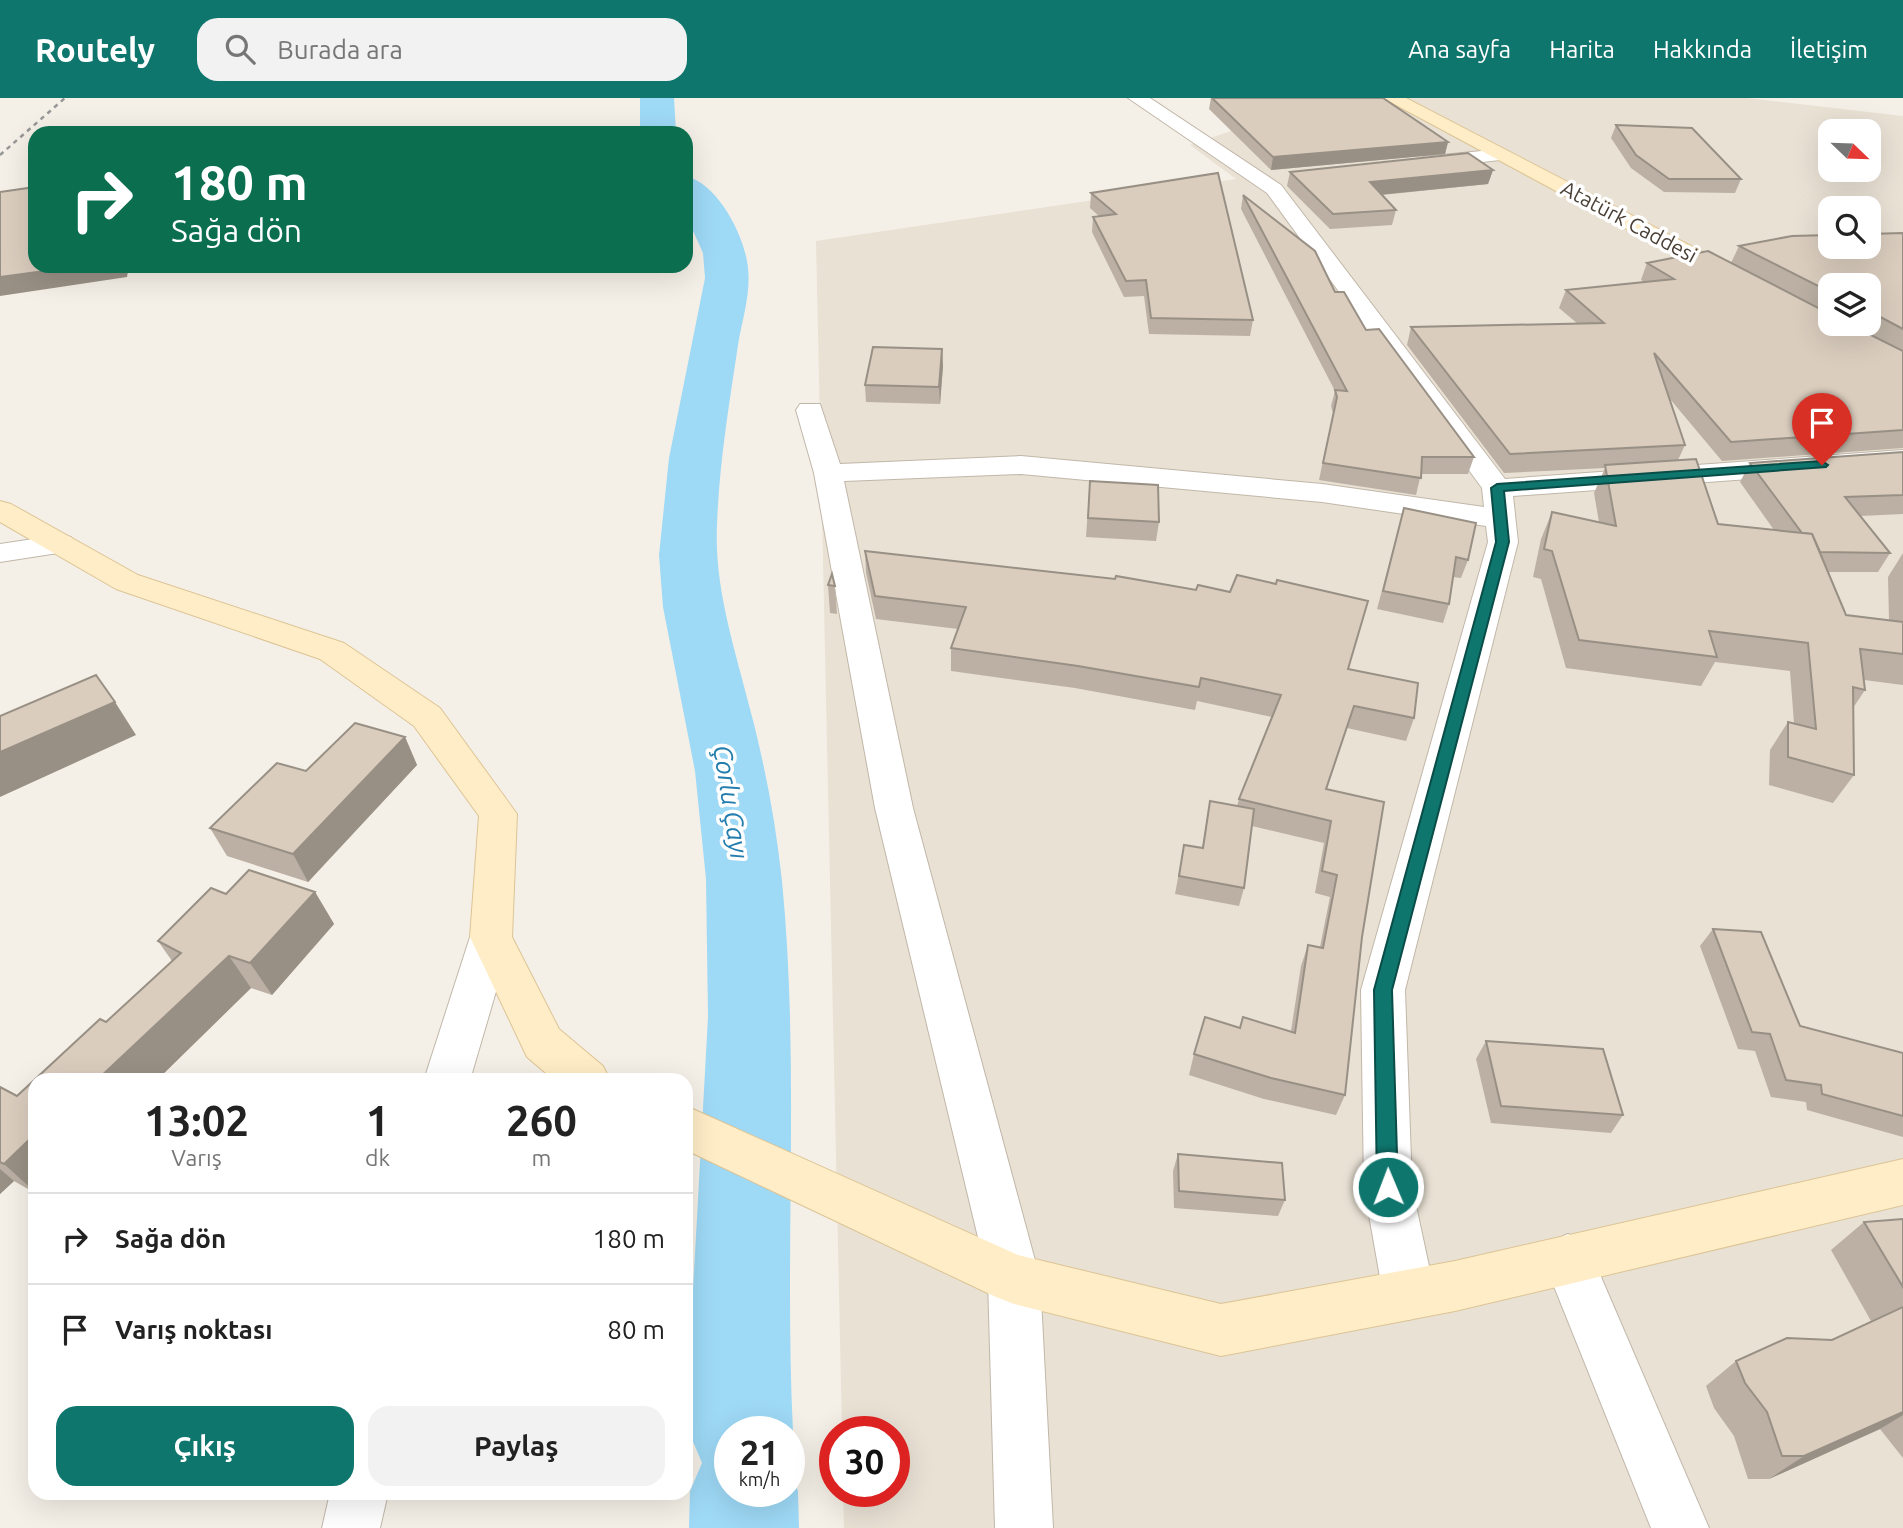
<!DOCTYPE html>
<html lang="tr">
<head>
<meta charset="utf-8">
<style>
	:root { --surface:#fff; --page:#f2f2f2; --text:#222; --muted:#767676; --line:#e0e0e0; --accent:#0f766e }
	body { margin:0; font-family:Ubuntu,sans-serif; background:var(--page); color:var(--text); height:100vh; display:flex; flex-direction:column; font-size:26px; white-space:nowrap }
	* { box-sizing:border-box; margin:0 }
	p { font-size:23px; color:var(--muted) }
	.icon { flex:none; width:38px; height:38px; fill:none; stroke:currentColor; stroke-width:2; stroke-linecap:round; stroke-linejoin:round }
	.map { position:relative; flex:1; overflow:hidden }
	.panel { position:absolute; left:28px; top:975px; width:665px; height:427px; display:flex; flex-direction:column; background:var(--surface); border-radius:21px; box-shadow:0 7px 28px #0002 }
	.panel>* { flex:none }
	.top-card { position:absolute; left:28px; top:28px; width:665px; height:147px; border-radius:21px; box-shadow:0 7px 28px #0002; background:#0b6e4f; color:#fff; overflow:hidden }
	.needle { width:46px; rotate:113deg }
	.controls { position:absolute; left:1818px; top:21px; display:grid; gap:14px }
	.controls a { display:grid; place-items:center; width:63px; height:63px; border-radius:14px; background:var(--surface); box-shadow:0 7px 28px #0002; font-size:35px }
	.speed { position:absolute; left:714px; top:1318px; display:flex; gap:14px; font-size:35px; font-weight:700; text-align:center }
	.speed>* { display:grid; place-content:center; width:91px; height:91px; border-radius:50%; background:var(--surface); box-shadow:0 7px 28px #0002; line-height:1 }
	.speed small { font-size:18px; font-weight:400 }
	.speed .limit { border:10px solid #d22; background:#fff; color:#111 }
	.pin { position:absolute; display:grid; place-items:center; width:60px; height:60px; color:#fff; margin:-72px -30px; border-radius:50% 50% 50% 0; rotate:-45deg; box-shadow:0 0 7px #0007 }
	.pin .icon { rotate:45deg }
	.me { position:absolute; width:77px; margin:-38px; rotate:359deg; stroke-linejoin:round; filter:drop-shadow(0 0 5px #0008) }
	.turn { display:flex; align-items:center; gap:24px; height:147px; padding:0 28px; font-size:32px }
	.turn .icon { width:91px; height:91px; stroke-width:2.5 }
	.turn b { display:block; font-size:49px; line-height:60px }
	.eta { display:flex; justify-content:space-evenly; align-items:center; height:119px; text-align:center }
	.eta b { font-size:42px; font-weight:600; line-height:49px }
	.primary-button { display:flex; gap:14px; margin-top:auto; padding:14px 28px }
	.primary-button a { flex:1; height:80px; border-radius:21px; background:var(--accent); color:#fff; font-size:28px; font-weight:600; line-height:80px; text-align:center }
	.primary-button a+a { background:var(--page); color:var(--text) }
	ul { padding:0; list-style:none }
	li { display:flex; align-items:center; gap:21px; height:91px; padding:0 28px; border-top:2px solid var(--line) }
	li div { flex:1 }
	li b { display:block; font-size:26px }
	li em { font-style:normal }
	header { display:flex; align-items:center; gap:42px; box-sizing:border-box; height:98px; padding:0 35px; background:var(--accent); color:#fff }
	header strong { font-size:33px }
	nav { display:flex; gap:38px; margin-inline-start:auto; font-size:24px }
	.search { width:490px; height:63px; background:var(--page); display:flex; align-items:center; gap:18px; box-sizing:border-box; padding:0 24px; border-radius:21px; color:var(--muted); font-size:26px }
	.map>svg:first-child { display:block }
	.residential { fill:#e9e1d4; fill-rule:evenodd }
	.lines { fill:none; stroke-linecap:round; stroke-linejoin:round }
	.river { fill:#9ed9f6; fill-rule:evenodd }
	.street-casing { stroke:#c1b7a9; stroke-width:2 }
	.secondary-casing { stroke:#dcc495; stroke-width:2 }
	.street { fill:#fff; fill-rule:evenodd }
	.secondary { fill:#ffedc7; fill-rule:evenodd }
	.rail { stroke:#979797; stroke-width:2.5; stroke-dasharray:4.5 4.5; stroke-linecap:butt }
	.wall { fill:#bbb0a3; fill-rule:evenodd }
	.shaded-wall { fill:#999085 }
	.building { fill:#dacdbe; stroke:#999085; stroke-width:2 }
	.route { fill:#0f766e; stroke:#0a4d48; stroke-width:2 }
	.labels { text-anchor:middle; stroke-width:7; stroke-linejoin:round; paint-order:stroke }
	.far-street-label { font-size:21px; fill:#493f35; stroke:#fff }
	.water-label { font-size:26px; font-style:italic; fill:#237dad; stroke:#fff }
</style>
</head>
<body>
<header>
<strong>Routely</strong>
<div class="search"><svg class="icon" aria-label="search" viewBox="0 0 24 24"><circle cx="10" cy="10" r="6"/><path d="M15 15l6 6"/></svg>Burada ara</div>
<nav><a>Ana sayfa</a><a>Harita</a><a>Hakkında</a><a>İletişim</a></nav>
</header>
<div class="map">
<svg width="1903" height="1430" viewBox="0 0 1903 1430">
	<rect width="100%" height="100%" fill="#f5f0e7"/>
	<path class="residential" d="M1326 0H1747L1903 18V1430H844L843 1393H894V1334L842 1333 816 143 1236 81 1190 47ZM1830 33H1869V72H1830ZM1830 110H1869V149H1830ZM1830 187H1869V226H1830Z"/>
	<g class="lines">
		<g class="river">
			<path d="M640 0H674L676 35H640Z"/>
			<path d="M686 78C718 86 745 138 748 170 751 196 742 222 738 247 729 307 719 367 717 427 714 490 735 551 750 611 765 667 776 726 782 783 800 966 784 1150 793 1334L789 1343V1334H730V1393H789V1373L798 1393 799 1430H689L690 1393 702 1365 689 1334V1265L708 919 706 781 695 673 663 509 659 457 669 360 705 180 703 155 686 117Z"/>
		</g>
		<defs>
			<g id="street">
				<path d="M1128 0H1150L1281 87 1505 381 1903 352V370L1513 398 1518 444 1405 892 1412 1089 1435 1196 1427 1214 1409 1222 1391 1214 1383 1196 1364 1089 1361 892 1488 444 1486 428 1322 404 1021 376 844 383 913 710 1040 1181 1053 1430H995L988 1181 875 710 814 375 796 312 800 306H820L840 366 1021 358 1322 386 1484 409 1482 390 1267 95Z"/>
				<path d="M1501 51 1511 57 1508 61 1423 71 1413 65 1423 59Z"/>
				<path d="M60 437 71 439 75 446 71 453 0 464V446Z"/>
				<path d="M491 822 506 827 512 839 470 982H424L470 839 476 827Z"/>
				<path d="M1568 1136 1586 1144 1709 1430H1651L1543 1161 1550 1144Z"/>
				<path d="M330 1395H388L380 1430H322Z"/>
			</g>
			<g id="secondary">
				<path d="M1383 0H1406L1745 176 1749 181 1745 186H1729Z"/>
				<path d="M0 403 11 406 138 477 344 545 440 610 517 716 512 839 559 931 603 968 610 982H554L527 959 470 839 479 718 414 628 320 561 116 491 0 424Z"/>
				<path d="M686 1008 1018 1157 1221 1206 1455 1163 1903 1061V1107L1455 1213 1221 1258 1014 1206 996 1199 686 1052Z"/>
			</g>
		</defs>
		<use href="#street" class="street-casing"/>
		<use href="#secondary" class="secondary-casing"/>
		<use href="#street" class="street"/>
		<use href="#secondary" class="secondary"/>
		<path class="rail" d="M0 57 65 0"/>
	</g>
	<g class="wall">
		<path d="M1211 0H1383L1448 44 1445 56 1271 72 1209 11Z"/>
		<path d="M1616 27 1741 81 1735 95 1664 94 1631 70 1611 40Z"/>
		<path d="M1493 72 1488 86 1382 97 1396 112 1392 127 1330 131 1287 88 1290 74Z"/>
		<path d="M1091 95 1253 222 1250 238 1149 236 1144 198 1124 199 1092 134 1093 119 1099 118 1090 110Z"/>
		<path d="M1243 97 1335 194 1474 359 1468 376H1421L1416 397 1319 382 1333 315 1331 308 1335 293 1241 111Z"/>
		<path d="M1903 135V350L1722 363 1670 301 1685 347 1678 362 1718 426 1774 432 1740 384 1750 365 1903 354V416L1860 418 1890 455 1878 474H1828L1846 517 1889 522 1888 479 1903 455V587L1864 582 1865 592 1853 610 1854 677 1833 705 1769 687 1770 652 1788 624 1794 625 1790 573 1715 564 1701 588 1566 570 1541 481 1533 479 1541 441 1552 414 1599 424 1594 395 1605 370 1504 375 1407 247 1411 229 1578 226 1559 210 1566 192 1644 184 1641 182 1647 165H1731L1739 148ZM1830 187H1869V226H1830Z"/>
		<path d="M942 251 943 268 940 306 866 304 865 287Z"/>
		<path d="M1090 383 1159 424 1156 443 1086 439Z"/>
		<path d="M1404 410 1468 462 1461 480 1453 479 1449 506 1443 525 1377 511Z"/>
		<path d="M865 453 1348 571 1414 620 1406 643 1347 630 1327 691 1362 839 1345 997 1336 1017 1264 1001 1189 977 1194 956 1240 930 1291 933 1301 868 1308 847 1320 849 1330 799 1315 795 1324 745 1252 728 1244 790 1239 808 1175 796 1184 747 1202 750 1210 703 1237 708 1239 701 1272 619 1197 603 1195 612 1075 590 951 573V550L958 531 876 521 866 475Z"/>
		<path d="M828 487 835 488 837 516 830 515Z"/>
		<path d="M405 639 417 667 308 784 227 758 210 730Z"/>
		<path d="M249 772 315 794 334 826 272 897 251 890 157 982H35V1095L14 1083 0 1096V989L17 998 100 921 106 924 172 863 158 843 211 790 226 796Z"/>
		<path d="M1713 831 1800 928 1903 955V1039L1807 1012 1806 1004 1771 999 1755 953 1738 951 1700 848Z"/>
		<path d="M1486 943 1623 1017 1611 1035 1491 1025 1476 961Z"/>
		<path d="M1178 1056 1285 1102 1278 1118 1174 1110 1173 1073Z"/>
		<path d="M1903 1121V1360L1880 1331 1769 1381H1748L1734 1338 1714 1310 1706 1288 1736 1263 1832 1242 1871 1223 1831 1152 1864 1124Z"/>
	</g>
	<g class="shaded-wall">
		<path d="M1448 44 1445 56 1271 72 1273 59Z"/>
		<path d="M1493 72 1488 86 1367 98 1370 84Z"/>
		<path d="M82 168H129L127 179 0 198V179Z"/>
		<path d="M942 251 943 268 940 306 939 289Z"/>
		<path d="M115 604 136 637 0 699V654Z"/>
		<path d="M405 639 417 667 308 784 293 756Z"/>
		<path d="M315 794 334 826 272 897 250 865Z"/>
		<path d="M229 858 251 890 157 982H97Z"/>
		<path d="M35 1036V1094L4 1066Z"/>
		<path d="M0 1071 14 1083 0 1096Z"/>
		<path d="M1903 1314V1317L1880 1331 1769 1381 1804 1358Z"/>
	</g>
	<g class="building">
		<path d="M1212 0H1383L1448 44 1273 59Z"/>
		<path d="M1616 27 1692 30 1741 81H1669L1636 57Z"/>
		<path d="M1468 55 1493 72 1370 84 1396 112 1333 116 1290 74Z"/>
		<path d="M1218 75 1253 222 1151 220 1146 182 1126 183 1093 119 1116 116 1091 95Z"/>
		<path d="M35 89V168H82L0 179V94Z"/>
		<path d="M1243 97 1315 153 1335 194H1344L1366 232 1379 231 1474 359H1422L1421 380 1323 365 1337 299 1335 292 1347 293Z"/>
		<path d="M1903 135V231L1869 213V187H1830V194L1739 148 1792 138 1830 137V149H1869V136Z"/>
		<path d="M1708 153 1830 216V226H1849L1903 253V332L1731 344 1654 255 1685 347 1510 356 1411 229 1604 225 1566 192 1674 181 1647 165Z"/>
		<path d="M873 249 942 251 939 289 865 287Z"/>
		<path d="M1903 354V397L1845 399 1890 455 1820 454 1812 436 1802 435 1750 365Z"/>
		<path d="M1696 361 1718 426 1812 436 1846 517 1903 524V556L1860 551 1865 592 1853 589 1854 677 1788 659V624L1816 631 1808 545 1709 533 1717 559 1579 542 1552 453 1544 451 1552 414 1616 428 1605 367Z"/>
		<path d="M1090 383 1158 387 1159 424 1088 420Z"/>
		<path d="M1404 410 1476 425 1468 462 1456 459 1449 506 1383 493Z"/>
		<path d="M865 453 1115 481 1116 478 1196 492 1198 487 1230 494 1237 477 1276 486 1277 482 1368 503 1348 571 1418 585 1414 620 1354 608 1326 691 1384 704 1362 839 1345 997 1271 980 1194 956 1205 919 1240 930 1243 919 1295 935 1308 847 1323 850 1337 777 1322 773 1331 723 1239 701 1281 597 1201 580 1199 589 1078 568 951 550 966 509 875 498Z"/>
		<path d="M832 476 835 488 828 487Z"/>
		<path d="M96 577 115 604 0 654V618Z"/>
		<path d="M355 625 405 639 293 756 210 730 277 665 306 673Z"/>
		<path d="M1210 703 1254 711 1244 790 1179 778 1184 747 1203 750Z"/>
		<path d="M249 772 315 794 250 865 229 858 97 982H35V1036L4 1066 0 1064V989L17 998 100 921 106 924 181 855 158 843 211 790 226 796Z"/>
		<path d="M1713 831 1761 834 1800 928 1903 955V1018L1822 996 1821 987 1786 982 1770 936 1752 934Z"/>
		<path d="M1486 943 1603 951 1623 1017 1501 1008Z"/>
		<path d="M1178 1056 1282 1065 1285 1102 1179 1093Z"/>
		<path d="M1903 1121V1189L1864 1124Z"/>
		<path d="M1903 1209V1314L1804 1358H1782L1767 1314 1745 1285 1736 1263 1787 1240 1832 1242Z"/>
	</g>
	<path class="route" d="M1822 363 1828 367 1826 369 1504 393 1509 444 1392 892 1398 1089 1395 1096 1388 1099 1380 1096 1377 1089 1374 892 1496 444 1491 390 1497 386Z"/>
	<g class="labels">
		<g class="far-street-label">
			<text transform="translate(1629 124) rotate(28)" y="7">Atatürk Caddesi</text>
		</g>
		<g class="water-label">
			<text transform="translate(731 704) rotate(81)" y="9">Çorlu Çayı</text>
		</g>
	</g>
</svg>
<div class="controls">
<a><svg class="needle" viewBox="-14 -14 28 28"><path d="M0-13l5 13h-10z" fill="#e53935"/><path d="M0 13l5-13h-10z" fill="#767676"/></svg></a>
<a><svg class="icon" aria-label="search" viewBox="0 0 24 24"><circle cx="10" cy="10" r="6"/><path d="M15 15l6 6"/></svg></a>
<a><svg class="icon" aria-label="layers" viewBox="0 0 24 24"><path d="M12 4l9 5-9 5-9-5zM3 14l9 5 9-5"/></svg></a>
</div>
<div class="speed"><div>21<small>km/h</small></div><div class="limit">30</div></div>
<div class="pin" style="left:1822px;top:367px;background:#d93025"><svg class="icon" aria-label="arrive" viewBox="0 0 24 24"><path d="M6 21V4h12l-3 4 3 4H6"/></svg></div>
<svg class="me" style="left:1388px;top:1089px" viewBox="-20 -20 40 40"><circle r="17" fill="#0f766e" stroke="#fff" stroke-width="3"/><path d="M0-11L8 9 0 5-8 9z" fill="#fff"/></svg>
<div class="top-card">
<div class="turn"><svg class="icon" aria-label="right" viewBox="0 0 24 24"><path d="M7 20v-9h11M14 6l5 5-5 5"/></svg><div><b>180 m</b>Sağa dön</div></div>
</div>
<section class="panel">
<div class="eta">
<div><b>13:02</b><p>Varış</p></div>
<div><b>1</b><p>dk</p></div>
<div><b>260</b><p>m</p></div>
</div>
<ul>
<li><svg class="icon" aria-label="right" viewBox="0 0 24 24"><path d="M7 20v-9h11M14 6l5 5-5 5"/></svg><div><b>Sağa dön</b></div><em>180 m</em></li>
<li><svg class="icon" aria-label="arrive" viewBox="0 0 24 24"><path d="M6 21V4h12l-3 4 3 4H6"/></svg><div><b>Varış noktası</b></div><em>80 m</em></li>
</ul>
<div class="primary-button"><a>Çıkış</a><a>Paylaş</a></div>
</section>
</div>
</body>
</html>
